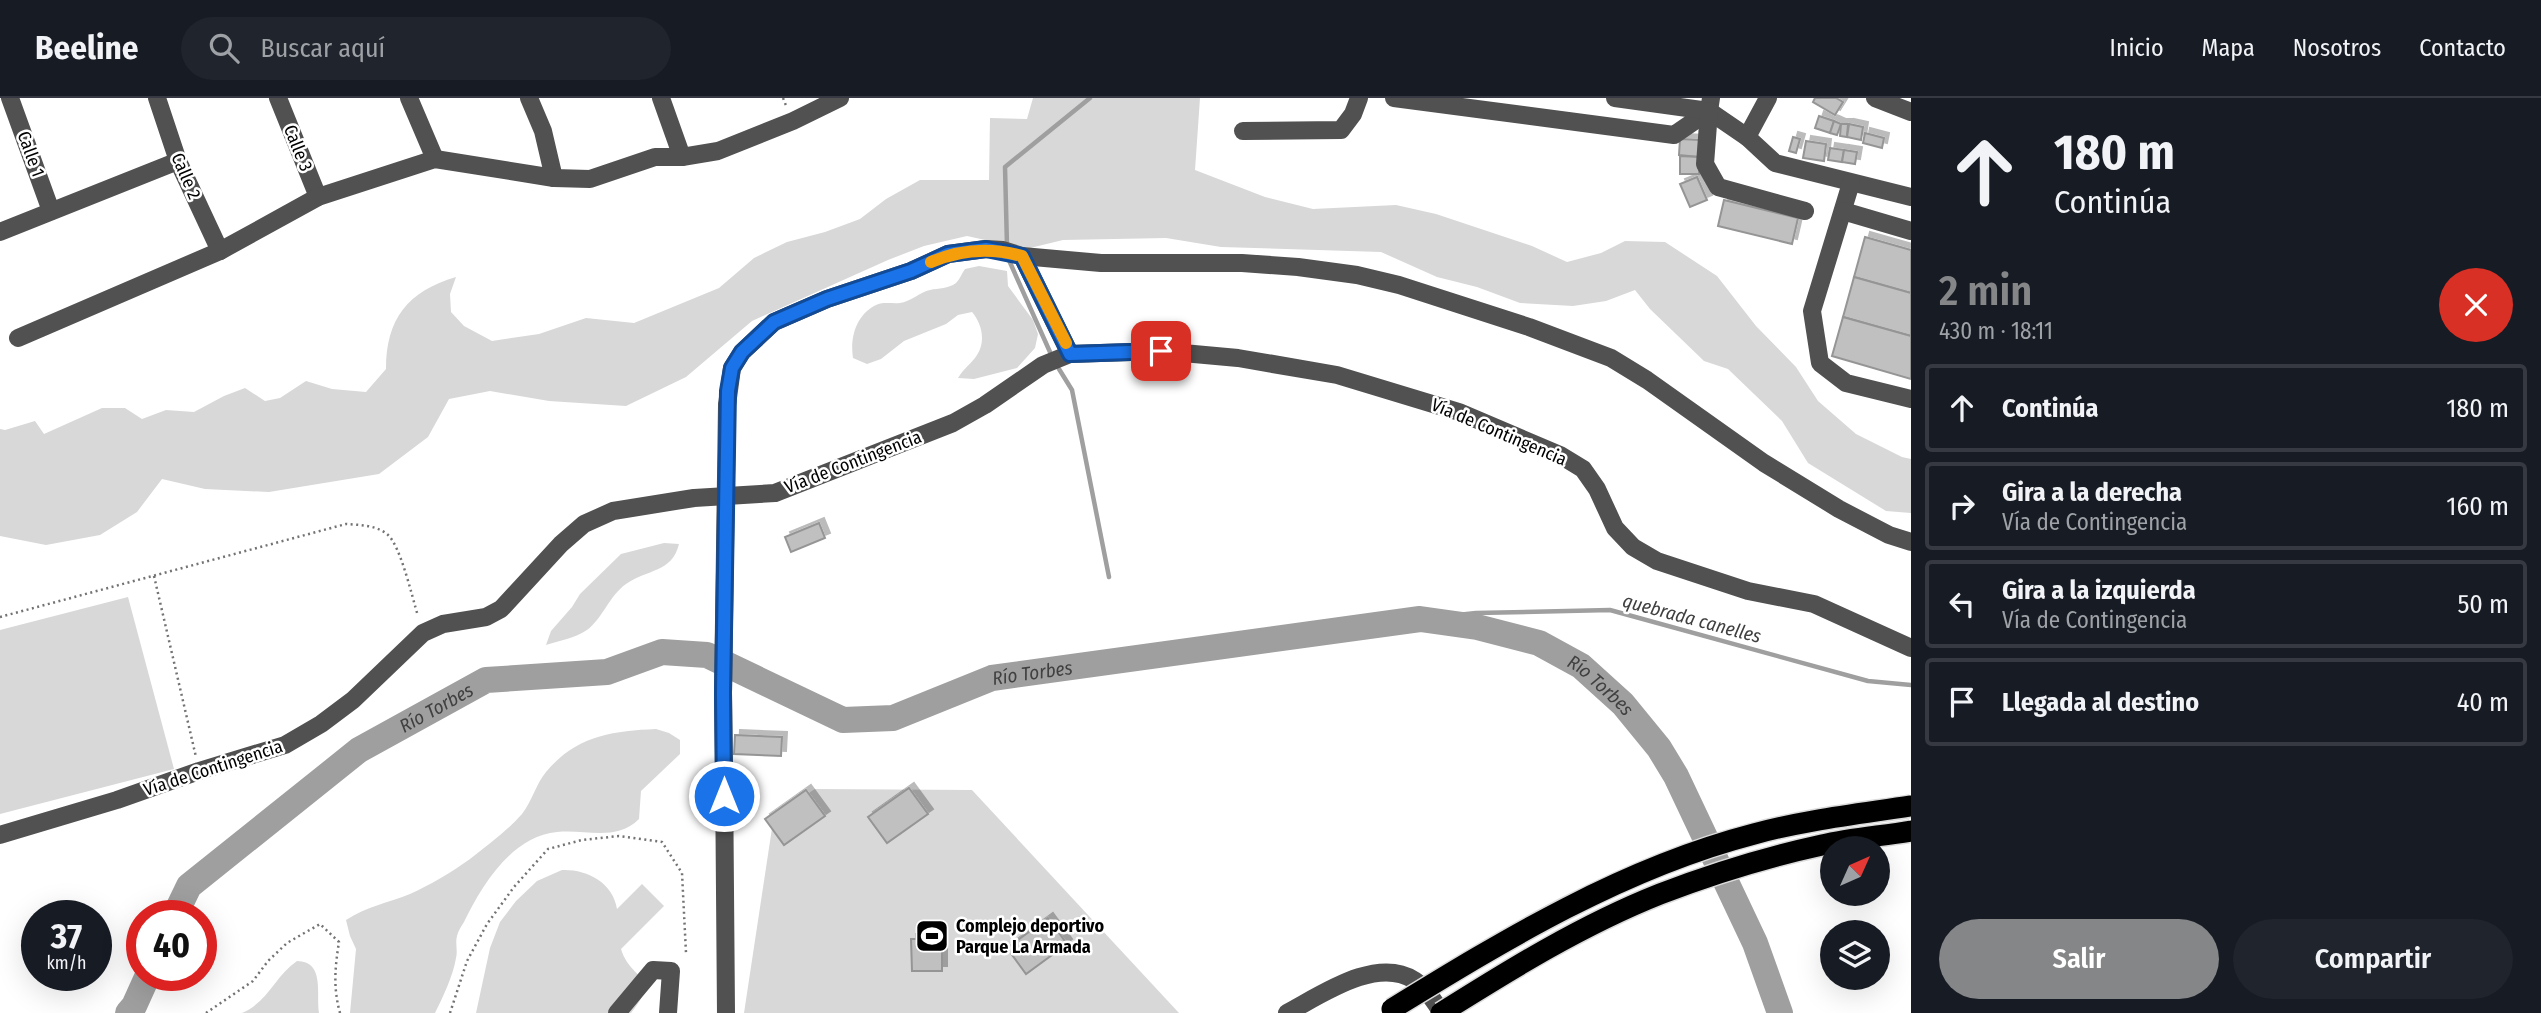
<!DOCTYPE html>
<html lang="es">
<head>
<meta charset="utf-8">
<style>
	:root { --surface:#171b24; --page:#20242c; --text:#f1f3f6; --muted:#9ea1a6; --line:#363941; --accent:#858687 }
	body { margin:0; font-family:"Fira Sans Condensed",sans-serif; background:var(--page); color:var(--text); height:100vh; display:flex; flex-direction:column; font-size:26px; white-space:nowrap }
	* { box-sizing:border-box; margin:0 }
	p { font-size:23px; color:var(--muted) }
	.icon { flex:none; width:38px; height:38px; fill:none; stroke:currentColor; stroke-width:2; stroke-linecap:round; stroke-linejoin:round }
	.map { position:relative; flex:1; overflow:hidden }
	.sheet { display:flex; flex-direction:column; background:var(--surface); width:630px }
	.sheet>* { flex:none }
	.hud { background:#171b24; color:var(--text); overflow:hidden }
	.needle { width:46px; rotate:45deg }
	.fabs { position:absolute; left:1820px; top:738px; display:grid; gap:14px }
	.fabs a { display:grid; place-items:center; width:70px; height:70px; border-radius:50%; background:var(--surface); box-shadow:0 7px 28px #0002; font-size:35px }
	.speed { position:absolute; left:21px; top:802px; display:flex; gap:14px; font-size:35px; font-weight:700; text-align:center }
	.speed>* { display:grid; place-content:center; width:91px; height:91px; border-radius:50%; background:var(--surface); box-shadow:0 7px 28px #0002; line-height:1 }
	.speed small { font-size:18px; font-weight:400 }
	.speed .limit { border:10px solid #d22; background:#fff; color:#111 }
	.pin { position:absolute; display:grid; place-items:center; width:60px; height:60px; color:#fff; margin:-30px; border-radius:14px; box-shadow:0 4px 10px #0006 }
	.me { position:absolute; width:77px; margin:-38px; rotate:0deg; stroke-linejoin:round; filter:drop-shadow(0 0 5px #0008) }
	.turn { display:flex; align-items:center; gap:24px; height:147px; padding:0 28px; font-size:32px }
	.turn .icon { width:91px; height:91px; stroke-width:2.5 }
	.turn b { display:block; font-size:49px; line-height:60px }
	.round { display:grid; place-items:center; flex:none; width:74px; height:74px; border-radius:37px; background:var(--page) }
	.overview { display:flex; align-items:center; justify-content:space-between; height:119px; padding:0 28px }
	h1 { font-size:42px; font-weight:600; line-height:52px; color:var(--accent) }
	.button { display:flex; gap:14px; margin-top:auto; padding:14px 28px }
	.button a { flex:1; height:80px; border-radius:42px; background:var(--accent); color:#fff; font-size:28px; font-weight:600; line-height:80px; text-align:center }
	.button a+a { background:var(--page); color:var(--text) }
	ul { padding:0; list-style:none }
	li { display:flex; align-items:center; gap:21px; height:88px; margin:0 14px 10px; padding:0 14px; border:4px solid var(--line); border-radius:7px }
	li div { flex:1 }
	li b { display:block; font-size:26px }
	li em { font-style:normal }
	header { display:flex; align-items:center; gap:42px; box-sizing:border-box; height:98px; padding:0 35px; background:var(--surface); border-bottom:2px solid var(--line) }
	header strong { font-size:33px }
	nav { display:flex; gap:38px; margin-inline-start:auto; font-size:24px }
	.search { width:490px; height:63px; background:var(--page); display:flex; align-items:center; gap:18px; box-sizing:border-box; padding:0 24px; border-radius:38px; color:var(--muted); font-size:26px }
	main { display:flex; flex:1; min-height:0 }
	.map>svg:first-child { display:block }
	.green { fill:#d8d8d8 }
	.lines { fill:none; stroke-linecap:round; stroke-linejoin:round }
	.stream { stroke:#9f9f9f; stroke-width:4.5 }
	.river { stroke:#9f9f9f; stroke-width:26 }
	.building { fill:#c0c0c0; stroke:#959595; stroke-width:2; filter:url(#shadow) }
	.path { stroke:#737373; stroke-width:2.5; stroke-dasharray:2 3.5; stroke-linecap:butt }
	.minor { stroke:#515151; stroke-width:18 }
	.highway-bridge-casing { stroke:#dbdbdb; stroke-width:24; stroke-linecap:butt }
	.minor-bridge { stroke:#515151; stroke-width:18 }
	.highway-bridge { stroke:#000; stroke-width:21 }
	.route-casing { stroke:#114b97; stroke-width:18 }
	.route { stroke:#1a73e8; stroke-width:12 }
	.slow { stroke:#f59e0b; stroke-width:12 }
	.labels { text-anchor:middle; stroke-width:5; stroke-linejoin:round; paint-order:stroke }
	.street-label { font-size:18px; fill:#000; stroke:#fff }
	.poi-label { font-size:18px; font-weight:bold; fill:#000; stroke:#fff; text-anchor:start }
	.water-label { font-size:19px; font-style:italic; fill:#404040; stroke:#fff }
</style>
</head>
<body>
<header>
<strong>Beeline</strong>
<div class="search"><svg class="icon" aria-label="search" viewBox="0 0 24 24"><circle cx="10" cy="10" r="6"/><path d="M15 15l6 6"/></svg>Buscar aquí</div>
<nav><a>Inicio</a><a>Mapa</a><a>Nosotros</a><a>Contacto</a></nav>
</header>
<main>
<div class="map">
<svg width="1911" height="915" viewBox="0 0 1911 915">
	<defs>
		<filter id="shadow"><feDropShadow dx="5" dy="-5" stdDeviation="0" flood-color="#0004"/></filter>
	</defs>
	<rect width="100%" height="100%" fill="#fff"/>
	<g class="green">
		<path d="M1033 0H1200L1195 72 1265 99 1313 111 1396 107 1436 116 1532 148 1567 164 1601 155 1625 143 1665 144 1717 178 1756 228 1796 269 1818 303 1856 336 1902 359 1911 361V415L1886 413 1808 365 1782 323 1728 271 1704 263 1650 211 1635 192 1606 203 1573 208 1520 205 1477 189 1437 179 1381 154 1221 149 1166 140 1063 142 1026 151 967 138 924 148 888 162 752 223 686 279 626 308 549 303 490 293 449 301 428 339 379 376 269 394 205 391 162 381 137 414 100 437 46 447 0 438V331L5 332 35 323 44 336 102 310H125L142 321 166 312 194 314 224 298 245 290 265 303 280 300 306 283 332 291 366 294 386 271C386 221 408 193 456 179L450 196 451 214 464 228 492 243 539 236 586 220 634 225 719 190 754 160 787 144 825 134 860 121 886 101 920 82H989L990 20 1027 21Z"/>
		<path d="M979 168 1007 173 1008 188 1033 222 1038 236 1035 250 1017 270 974 281 958 280C964 270 972 265 977 257 986 243 982 226 972 214L958 217 946 226 904 243 881 261 867 266 853 260C850 241 855 219 874 208 882 203 892 206 900 205 910 204 920 194 930 192 939 190 948 191 956 185 960 181 962 175 965 171Z"/>
		<path d="M664 445 679 446C672 475 647 471 626 486 609 498 603 520 587 532 575 540 559 543 546 547L551 533 572 509 580 496 621 456Z"/>
		<path d="M128 499 174 671 0 716V532Z"/>
		<path d="M656 631 669 635 680 642V656L641 693 639 721C616 744 586 731 557 734 512 738 482 787 464 824 461 829 458 833 457 838 455 845 458 853 456 860 453 878 443 899 435 915H350L356 851 350 838 346 822C368 808 387 805 410 796 430 787 452 774 470 761 488 747 507 733 522 716 532 703 536 686 546 674 576 638 611 633 656 631Z"/>
		<path d="M815 691 972 692 1179 915H744L774 717Z"/>
		<path d="M562 772C586 771 613 784 617 811L642 786 664 808 621 851C630 882 662 877 631 915H476L490 850 500 824 516 803 537 783Z"/>
		<path d="M297 863C325 863 316 896 319 915H242C268 904 275 878 297 863Z"/>
	</g>
	<g class="lines">
		<g class="stream">
			<path d="M1007 148 1005 69 1090 0"/>
			<path d="M1008 160 1050 254"/>
			<path d="M1059 271 1072 292 1109 479"/>
			<path d="M1420 521 1476 515 1610 512 1868 583 1911 587"/>
		</g>
		<g class="river">
			<path id="s1" d="M175 817 189 788 359 652 486 582 607 574 662 554 707 557 843 622 893 620 992 580 1420 521 1477 529 1539 545 1581 568 1623 606 1659 650 1676 678 1755 845 1780 915"/>
			<path d="M128 915 134 908 148 877"/>
		</g>
	</g>
	<g class="building">
		<path d="M1815 0H1836L1843 4 1835 17 1813 4Z"/>
		<path d="M1819 18 1834 23 1830 35 1815 30Z"/>
		<path d="M1834 23 1841 26 1837 37 1830 35Z"/>
		<path d="M1841 26H1848L1847 39 1840 38Z"/>
		<path d="M1849 26 1863 29 1861 42 1847 39Z"/>
		<path d="M1865 35 1884 40 1882 50 1863 45Z"/>
		<path d="M1793 39 1800 41 1796 55 1789 53Z"/>
		<path d="M1680 41 1700 42 1699 59 1679 57Z"/>
		<path d="M1806 43 1826 46 1824 63 1803 60Z"/>
		<path d="M1830 50 1844 52 1842 64 1828 62Z"/>
		<path d="M1844 52 1857 54 1855 66 1842 64Z"/>
		<path d="M1680 58 1699 59V76H1680Z"/>
		<path d="M1697 79 1707 102 1690 109 1680 86Z"/>
		<path d="M1724 102 1798 120 1792 146 1718 128Z"/>
		<path d="M1865 139 1911 152V195L1854 179Z"/>
		<path d="M1854 179 1911 195V238L1843 219Z"/>
		<path d="M1843 219 1911 238V281L1832 258Z"/>
		<path d="M819 425 825 440 791 454 785 439Z"/>
		<path d="M735 637 782 639 781 658 734 656Z"/>
		<path d="M909 690 928 716 887 745 868 719Z"/>
		<path d="M806 692 825 718 784 747 765 721Z"/>
		<path d="M1048 820 1067 846 1026 876 1007 850Z"/>
		<path d="M911 841H942V873H912Z"/>
	</g>
	<g class="lines">
		<g class="path">
			<path d="M783 0 787 10"/>
			<path d="M154 478 196 659"/>
			<path d="M0 519 346 426C360 427 377 427 388 437 401 449 412 499 418 518"/>
			<path d="M206 915 253 883 268 863 287 845 320 826 339 844C335 869 333 890 340 915"/>
			<path d="M450 915 467 863 487 826 514 789 548 751 582 742 619 738 662 744 682 775 686 855"/>
		</g>
		<g class="minor">
			<path d="M10 0 51 113"/>
			<path d="M157 0 178 63 220 153"/>
			<path d="M278 0 318 99"/>
			<path d="M409 0 435 61"/>
			<path d="M529 0 543 33 554 80"/>
			<path d="M661 0 682 59"/>
			<path d="M1394 0 1674 37 1709 13 1711 0"/>
			<path d="M1615 0 1709 13 1747 39"/>
			<path d="M1768 0 1747 39 1775 65 1911 99"/>
			<path d="M1875 0 1911 14"/>
			<path d="M1709 13 1705 66 1718 89 1805 113"/>
			<path d="M1243 33 1341 32 1353 16 1359 0"/>
			<path d="M1851 85 1812 213 1820 265 1846 285 1911 301"/>
			<path d="M1843 113 1911 133"/>
			<path d="M0 134 178 63"/>
			<path d="M1022 158 1070 256"/>
			<path d="M18 240 220 153 318 99 435 61 554 80 590 81 655 59H682L718 53 793 23 840 0"/>
			<path d="M727 307 732 270 742 254 774 224 827 201 911 173 948 156 986 151 1003 152 1022 158 1101 165H1242L1298 169 1357 177 1399 187 1529 229 1611 260 1647 282 1764 365 1839 411 1889 437 1911 444"/>
			<path d="M724 671 726 915"/>
			<path d="M0 737 117 702 199 673 285 647 321 626 353 602 423 535 443 526 486 519 501 511 561 446 584 426 613 413 694 400 775 395 953 325 985 307 1043 267 1070 256 1161 253 1238 260 1337 277 1459 314 1560 357 1583 371 1597 391 1615 430 1633 449 1657 463 1748 493 1814 506 1911 550"/>
			<path d="M617 915 653 872 671 873 668 915"/>
			<path d="M1287 915C1321 897 1376 858 1414 882 1426 890 1434 903 1442 915"/>
		</g>
		<defs>
			<g id="highway-bridge">
				<path d="M1392 911C1506 841 1623 770 1754 736 1805 722 1859 716 1911 708"/>
				<path d="M1441 915C1511 871 1582 827 1660 796 1712 776 1767 759 1822 747 1851 740 1882 738 1911 733"/>
			</g>
		</defs>
		<use href="#highway-bridge" class="highway-bridge-casing"/>
		<path class="minor-bridge" d="M724 671 723 595 727 307"/>
		<use href="#highway-bridge" class="highway-bridge"/>
	</g>
	<g class="lines">
		<defs>
			<path id="route" d="M724 698 723 595 728 293 732 270 742 254 774 224 827 201 911 173 948 156 986 151 1022 158 1070 256 1161 253"/>
		</defs>
		<use href="#route" class="route-casing"/>
		<use href="#route" class="route"/>
		<path class="slow" d="M931 164C961 151 990 149 1022 158L1066 245"/>
	</g>
	<defs>
		<symbol id="stadium-square" viewBox="-11 -11 22 22"><rect x="-9" y="-9" width="18" height="18" rx="4" fill="#000" stroke="#fff"/><path d="M0-5a6.5 5 0 1 0 0 10a6.5 5 0 1 0 0-10ZM-3.5-1.8h7v3.6h-7Z" fill="#fff"/></symbol>
	</defs>
	<g fill-rule="evenodd">
		<use href="#stadium-square" x="913" y="819" width="38" height="38"/>
	</g>
	<g class="labels">
		<g class="street-label">
			<text transform="translate(298 50) rotate(68)" y="6">Calle 3</text>
			<text transform="translate(31 56) rotate(70)" y="6">Calle 1</text>
			<text transform="translate(186 78) rotate(67)" y="6">Calle 2</text>
			<text transform="translate(1499 334) rotate(23)" y="6">Vía de Contingencia</text>
			<text transform="translate(853 364) rotate(-21)" y="6">Vía de Contingencia</text>
			<text transform="translate(213 670) rotate(-18)" y="6">Vía de Contingencia</text>
		</g>
		<g class="poi-label">
			<text x="956" y="834">Complejo deportivo<tspan x="956" dy="21">Parque La Armada</tspan></text>
		</g>
		<g class="water-label">
			<text transform="translate(1692 520) rotate(15)" y="7">quebrada canelles</text>
			<text dy="7" stroke="none"><textPath href="#s1" startOffset="968">Río Torbes</textPath></text>
			<text dy="7" stroke="none"><textPath href="#s1" startOffset="1556">Río Torbes</textPath></text>
			<text dy="7" stroke="none"><textPath href="#s1" startOffset="338">Río Torbes</textPath></text>
		</g>
	</g>
</svg>
<div class="fabs">
<a><svg class="needle" viewBox="-14 -14 28 28"><path d="M0-13l5 13h-10z" fill="#e53935"/><path d="M0 13l5-13h-10z" fill="#9ea1a6"/></svg></a>
<a><svg class="icon" aria-label="layers" viewBox="0 0 24 24"><path d="M12 4l9 5-9 5-9-5zM3 14l9 5 9-5"/></svg></a>
</div>
<div class="speed"><div>37<small>km/h</small></div><div class="limit">40</div></div>
<div class="pin" style="left:1161px;top:253px;background:#d93025"><svg class="icon" aria-label="arrive" viewBox="0 0 24 24"><path d="M6 21V4h12l-3 4 3 4H6"/></svg></div>
<svg class="me" style="left:724px;top:698px" viewBox="-20 -20 40 40"><circle r="17" fill="#1a73e8" stroke="#fff" stroke-width="3"/><path d="M0-11L8 9 0 5-8 9z" fill="#fff"/></svg>
</div>
<section class="sheet">
<div class="hud">
<div class="turn"><svg class="icon" aria-label="ahead" viewBox="0 0 24 24"><path d="M12 20V5M6 11l6-6 6 6"/></svg><div><b>180 m</b>Continúa</div></div>
</div>
<div class="overview"><div><h1>2 min</h1><p>430 m · 18:11</p></div><a class="round" style="background:#d93025;color:#fff"><svg class="icon" aria-label="close" viewBox="0 0 24 24"><path d="M6 6l12 12M18 6L6 18"/></svg></a></div>
<ul>
<li><svg class="icon" aria-label="ahead" viewBox="0 0 24 24"><path d="M12 20V5M6 11l6-6 6 6"/></svg><div><b>Continúa</b></div><em>180 m</em></li>
<li><svg class="icon" aria-label="right" viewBox="0 0 24 24"><path d="M7 20v-9h11M14 6l5 5-5 5"/></svg><div><b>Gira a la derecha</b><p>Vía de Contingencia</p></div><em>160 m</em></li>
<li><svg class="icon" aria-label="left" viewBox="0 0 24 24"><path d="M17 20v-9H6M10 6l-5 5 5 5"/></svg><div><b>Gira a la izquierda</b><p>Vía de Contingencia</p></div><em>50 m</em></li>
<li><svg class="icon" aria-label="arrive" viewBox="0 0 24 24"><path d="M6 21V4h12l-3 4 3 4H6"/></svg><div><b>Llegada al destino</b></div><em>40 m</em></li>
</ul>
<div class="button"><a>Salir</a><a>Compartir</a></div>
</section>
</main>
</body>
</html>
